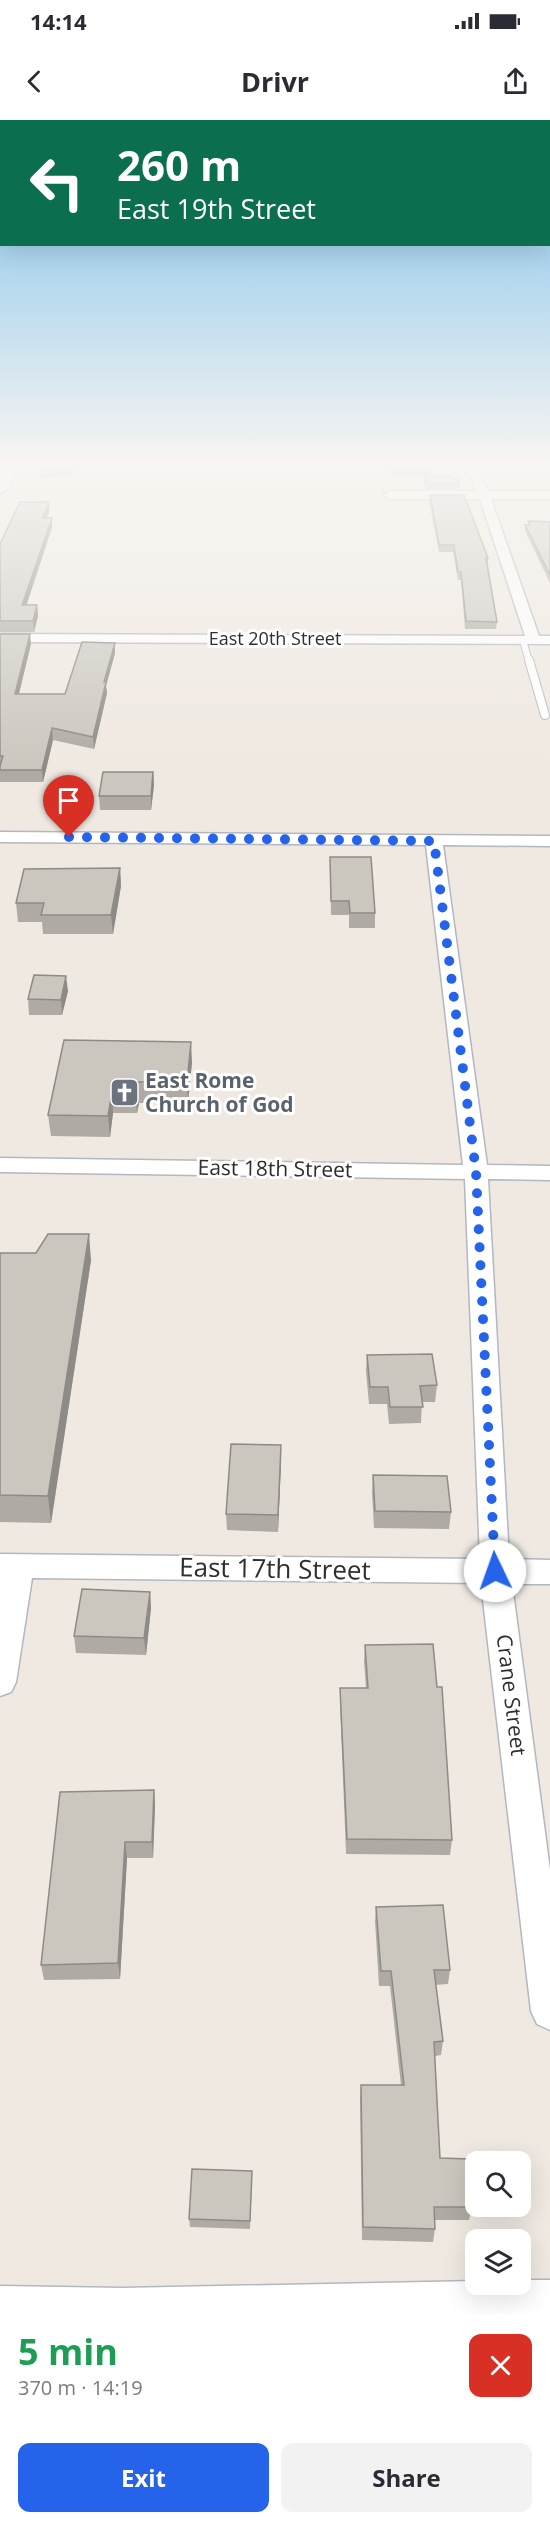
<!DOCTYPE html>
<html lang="en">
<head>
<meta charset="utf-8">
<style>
	:root { --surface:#fff; --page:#f2f2f3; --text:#2b2b33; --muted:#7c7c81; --accent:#2563eb }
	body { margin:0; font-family:"Open Sans",sans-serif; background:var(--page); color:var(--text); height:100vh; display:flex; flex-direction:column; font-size:22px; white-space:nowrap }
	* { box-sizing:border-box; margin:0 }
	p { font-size:20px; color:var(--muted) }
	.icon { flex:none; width:33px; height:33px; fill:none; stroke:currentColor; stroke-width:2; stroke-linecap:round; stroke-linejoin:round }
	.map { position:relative; height:2194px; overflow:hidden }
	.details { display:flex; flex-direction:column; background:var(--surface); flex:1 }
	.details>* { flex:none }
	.banner { position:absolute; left:0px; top:0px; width:550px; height:126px; box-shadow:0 6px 24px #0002; background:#0b6e4f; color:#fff; overflow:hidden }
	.tools { position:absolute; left:465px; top:2031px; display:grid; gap:12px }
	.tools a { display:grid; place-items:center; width:66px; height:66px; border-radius:12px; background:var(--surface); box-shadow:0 6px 24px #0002; font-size:30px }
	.pin { position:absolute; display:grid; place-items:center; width:51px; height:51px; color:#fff; margin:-62px -26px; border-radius:50% 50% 50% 0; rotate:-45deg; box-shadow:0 0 6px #0007 }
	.pin .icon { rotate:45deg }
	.me { position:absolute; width:66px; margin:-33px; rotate:357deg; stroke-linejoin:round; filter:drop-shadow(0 0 4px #0008) }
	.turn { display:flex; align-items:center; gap:21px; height:126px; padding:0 18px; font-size:27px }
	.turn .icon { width:78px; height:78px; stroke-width:2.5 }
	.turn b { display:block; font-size:42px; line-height:51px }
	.round { display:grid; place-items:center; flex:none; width:63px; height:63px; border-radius:12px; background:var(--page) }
	.overview { display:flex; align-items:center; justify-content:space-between; height:102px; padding:0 18px }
	h1 { font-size:36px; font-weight:700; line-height:45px; color:#1e9e55 }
	.action { display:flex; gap:12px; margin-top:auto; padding:12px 18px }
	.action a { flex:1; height:69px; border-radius:12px; background:var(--accent); color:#fff; font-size:24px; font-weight:700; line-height:69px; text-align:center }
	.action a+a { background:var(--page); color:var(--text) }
	.status { display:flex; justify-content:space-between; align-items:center; height:42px; padding:0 30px; background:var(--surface); direction:ltr }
	.status svg { height:16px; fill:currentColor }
	header { display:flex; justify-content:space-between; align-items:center; height:78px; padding:0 18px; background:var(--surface); font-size:27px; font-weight:700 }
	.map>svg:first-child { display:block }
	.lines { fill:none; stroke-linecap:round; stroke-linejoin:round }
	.lane-far1-casing { stroke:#b4b7c1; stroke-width:8 }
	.lane-casing { stroke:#b4b7c1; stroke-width:10 }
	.street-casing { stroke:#b4b7c1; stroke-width:3 }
	.secondary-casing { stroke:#b4b7c1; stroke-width:3 }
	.lane-far1 { stroke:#fff; stroke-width:6 }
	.lane { stroke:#fff; stroke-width:8 }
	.street { fill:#fff; fill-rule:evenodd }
	.secondary { fill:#fff; fill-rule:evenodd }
	.wall { fill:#afaba4 }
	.shaded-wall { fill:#8e8b86 }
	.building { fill:#cbc7bf; stroke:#8e8b86; stroke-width:1.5 }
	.route { stroke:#2563eb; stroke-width:10; stroke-dasharray:0 18 }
	.labels { text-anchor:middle; stroke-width:6; stroke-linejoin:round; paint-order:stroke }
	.far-street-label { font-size:18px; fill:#2e2e2e; stroke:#fff }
	.worship-label { font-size:21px; font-weight:bold; fill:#5b616d; stroke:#fff; text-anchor:start }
	.street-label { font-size:21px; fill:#2e2e2e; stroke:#fff }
	.near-street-label { font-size:26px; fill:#2e2e2e; stroke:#fff }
</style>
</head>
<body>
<div class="status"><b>14:14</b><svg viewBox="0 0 49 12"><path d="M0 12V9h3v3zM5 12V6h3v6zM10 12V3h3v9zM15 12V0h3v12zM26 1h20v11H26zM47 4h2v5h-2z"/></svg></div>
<header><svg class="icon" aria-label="back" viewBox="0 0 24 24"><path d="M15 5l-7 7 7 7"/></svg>Drivr<svg class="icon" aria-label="share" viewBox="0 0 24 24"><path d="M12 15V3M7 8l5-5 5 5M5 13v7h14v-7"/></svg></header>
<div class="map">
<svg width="550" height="2194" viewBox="0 0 550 2194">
	<rect width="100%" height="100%" fill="#efe9e1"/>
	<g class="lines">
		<defs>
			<path id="lane-far1" d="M523 520 529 542"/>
			<path id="lane" d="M529 540 545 595"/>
			<g id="street">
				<path d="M463 340H471L488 371H550V379H491L539 516H550V524L0 522V514L525 516 480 379H389L383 375 389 371H477Z"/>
				<path d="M0 712 550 716V726L443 725 487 1045 550 1046V1060L488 1059 509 1439 550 1440V1464H512L550 1750V1910L537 1904 531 1891 481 1463 32 1458 16 1562 11 1572 0 1576V1434L480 1439 465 1059 0 1052V1038L463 1045 426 725 0 722Z"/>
				<path d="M520 2160H550V2194H0V2166L121 2168 476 2161V2164H520Z"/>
			</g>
			<path id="secondary" d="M6 340H22L8 368 0 373V352Z"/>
		</defs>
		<use href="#lane-far1" class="lane-far1-casing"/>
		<use href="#lane" class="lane-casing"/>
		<use href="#street" class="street-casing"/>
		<use href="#secondary" class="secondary-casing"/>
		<use href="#lane-far1" class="lane-far1"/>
		<use href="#lane" class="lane"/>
		<use href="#street" class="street"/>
		<use href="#secondary" class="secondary"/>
	</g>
	<g class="wall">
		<path d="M43 340H76L70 357 40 358V351Z"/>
		<path d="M388 340H427L431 351V356L454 359 460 363 459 369H426L424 362V357H393Z"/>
		<path d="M430 375 488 438V446L497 502 496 509H465L461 460H458L453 432H439L429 381Z"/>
		<path d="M49 392 47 398H52V407L26 485H37L38 496 34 512H0V424Z"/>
		<path d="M528 401 550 402V463L525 411V405H528Z"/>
		<path d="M0 514 31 524 19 574H65L115 523V533L106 566 107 573 94 629 53 620 43 662H0Z"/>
		<path d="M153 652 154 665 151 690H100L99 676Z"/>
		<path d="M330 737 375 793V808H349V795H331Z"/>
		<path d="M120 748 121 766 113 814H43L42 802H18L16 783Z"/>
		<path d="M68 871 62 895H29L28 879Z"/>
		<path d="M192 942 188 983H139L137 993H113L110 1017 51 1016 48 995Z"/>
		<path d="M0 1133 91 1140 51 1403 0 1402Z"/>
		<path d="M367 1235 437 1265 435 1282H422L421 1303 389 1304 387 1284H369L366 1251Z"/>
		<path d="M281 1342 278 1412 227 1410 226 1394Z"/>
		<path d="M373 1355 451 1392 449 1409 374 1408 372 1372Z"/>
		<path d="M150 1472 151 1488 146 1535 76 1533 74 1516Z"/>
		<path d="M365 1525 452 1720 450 1735 346 1734 340 1583V1568H366L364 1541Z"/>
		<path d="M154 1670 155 1686 153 1738H127L120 1859 44 1860 41 1845Z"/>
		<path d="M376 1787 450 1850 448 1864 435 1865 443 1921 441 1935 435 1936 440 2038 472 2087 469 2100H435V2109L433 2122 362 2120 360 1979 361 1965H401L390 1866H379L375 1801Z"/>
		<path d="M252 2059 250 2109 190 2107 189 2099Z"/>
	</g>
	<g class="shaded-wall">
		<path d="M73 340H76L70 357V351Z"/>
		<path d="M49 382V392L43 407V398Z"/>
		<path d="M52 398V407L23 496 22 485Z"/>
		<path d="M37 485 38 496 34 512 33 501Z"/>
		<path d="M30 514 31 524 16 585 15 574Z"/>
		<path d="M115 523V533L106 566 107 573 94 629 93 617 104 562Z"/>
		<path d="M52 608 53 620 43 662 42 650Z"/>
		<path d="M153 652 154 665 151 690V676Z"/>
		<path d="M120 748 121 766 113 814 111 795Z"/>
		<path d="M66 856 68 871 62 895 61 880Z"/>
		<path d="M191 922 192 942 188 983 187 962Z"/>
		<path d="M137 962 139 983 137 993 136 972Z"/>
		<path d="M112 972 113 993 110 1017 108 996Z"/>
		<path d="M89 1114 91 1140 51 1403 48 1376Z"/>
		<path d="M281 1325V1342L278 1412V1395Z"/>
		<path d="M150 1472 151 1488 146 1535 144 1518Z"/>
		<path d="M154 1670 155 1686 153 1738 152 1722Z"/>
		<path d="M125 1722 127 1738 120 1859 118 1843Z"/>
	</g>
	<g class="building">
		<path d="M43 340H73L70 351H40Z"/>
		<path d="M390 340H427L431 351 394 352Z"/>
		<path d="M424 356H453L454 359H458L460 363H426Z"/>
		<path d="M430 375H464L488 438H486L497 502 466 501 461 452H458L454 425H439Z"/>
		<path d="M20 382H49L43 398H52L22 485H37L33 501H0V424Z"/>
		<path d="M528 401 550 402V455L525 405H530Z"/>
		<path d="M0 514H30L15 574H65L82 522 115 523 104 562H106L93 617 52 608 42 650H0V646L3 636H0Z"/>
		<path d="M103 652H153L151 676H99Z"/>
		<path d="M330 737H371L375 793H350L349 781H331Z"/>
		<path d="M120 748 111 795H41L44 783H16L24 749Z"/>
		<path d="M34 855 66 856 61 880 28 879Z"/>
		<path d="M64 920 191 922 187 962H137L136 972H112L108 996 48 995Z"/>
		<path d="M48 1114H89L48 1376 0 1375V1133H36Z"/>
		<path d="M432 1234 437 1265 420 1266 423 1287H390L388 1267H370L367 1235Z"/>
		<path d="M231 1324 281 1325 278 1395 226 1394Z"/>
		<path d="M373 1355 447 1356 451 1392 375 1391Z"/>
		<path d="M82 1469 150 1472 144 1518 74 1516Z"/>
		<path d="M433 1524 437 1567H442L452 1720 347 1719 340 1568H368L365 1525Z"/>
		<path d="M154 1670 152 1722H125L118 1843 41 1845 60 1672Z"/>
		<path d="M443 1785 450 1850H434L443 1921 434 1922 440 2038 469 2039 472 2087H434L435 2109 363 2107 361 1965H404L391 1851H381L376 1787Z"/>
		<path d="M192 2049 252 2051 250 2101 189 2099Z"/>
	</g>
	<linearGradient id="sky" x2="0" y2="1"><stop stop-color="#7abfeb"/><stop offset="0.53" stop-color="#f8f5f2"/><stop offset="1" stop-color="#f8f5f2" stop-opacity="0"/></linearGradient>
	<rect width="550" height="647" fill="url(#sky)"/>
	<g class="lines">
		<path class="route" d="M69 717 434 721 476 1052 495 1451"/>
	</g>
	<defs>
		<symbol id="church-square" viewBox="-11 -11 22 22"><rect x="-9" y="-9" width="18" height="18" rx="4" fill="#6b7280" stroke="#fff"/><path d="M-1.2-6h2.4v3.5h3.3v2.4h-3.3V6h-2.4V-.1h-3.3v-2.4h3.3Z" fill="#fff"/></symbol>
	</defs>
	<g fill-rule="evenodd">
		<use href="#church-square" x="108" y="956" width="33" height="33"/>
	</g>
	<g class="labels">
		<g class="far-street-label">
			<text x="275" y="525">East 20th Street</text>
		</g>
		<g class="worship-label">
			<text x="145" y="968">East Rome<tspan x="145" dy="24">Church of God</tspan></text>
		</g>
		<g class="street-label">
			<text transform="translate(275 1049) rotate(1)" y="7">East 18th Street</text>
			<text transform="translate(511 1575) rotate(83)" y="7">Crane Street</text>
		</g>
		<g class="near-street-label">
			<text transform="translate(275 1449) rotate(1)" y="9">East 17th Street</text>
		</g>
	</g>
</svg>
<div class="tools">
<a><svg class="icon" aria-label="search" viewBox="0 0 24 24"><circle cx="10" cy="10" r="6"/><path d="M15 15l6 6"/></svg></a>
<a><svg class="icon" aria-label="layers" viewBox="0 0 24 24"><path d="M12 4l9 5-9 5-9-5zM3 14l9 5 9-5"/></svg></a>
</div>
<div class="pin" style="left:69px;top:717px;background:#d93025"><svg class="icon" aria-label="arrive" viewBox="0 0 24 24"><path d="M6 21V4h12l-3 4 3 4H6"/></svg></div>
<svg class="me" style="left:495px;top:1451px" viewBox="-20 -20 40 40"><circle r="19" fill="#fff"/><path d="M0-13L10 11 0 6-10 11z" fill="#2563eb"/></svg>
<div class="banner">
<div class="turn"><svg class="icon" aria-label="left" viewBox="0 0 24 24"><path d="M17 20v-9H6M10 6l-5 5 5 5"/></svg><div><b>260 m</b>East 19th Street</div></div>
</div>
</div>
<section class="details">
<div class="overview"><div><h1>5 min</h1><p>370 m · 14:19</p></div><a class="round" style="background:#d93025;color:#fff"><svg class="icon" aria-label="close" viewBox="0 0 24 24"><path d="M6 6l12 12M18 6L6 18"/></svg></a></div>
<div class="action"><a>Exit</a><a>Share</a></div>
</section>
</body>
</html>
